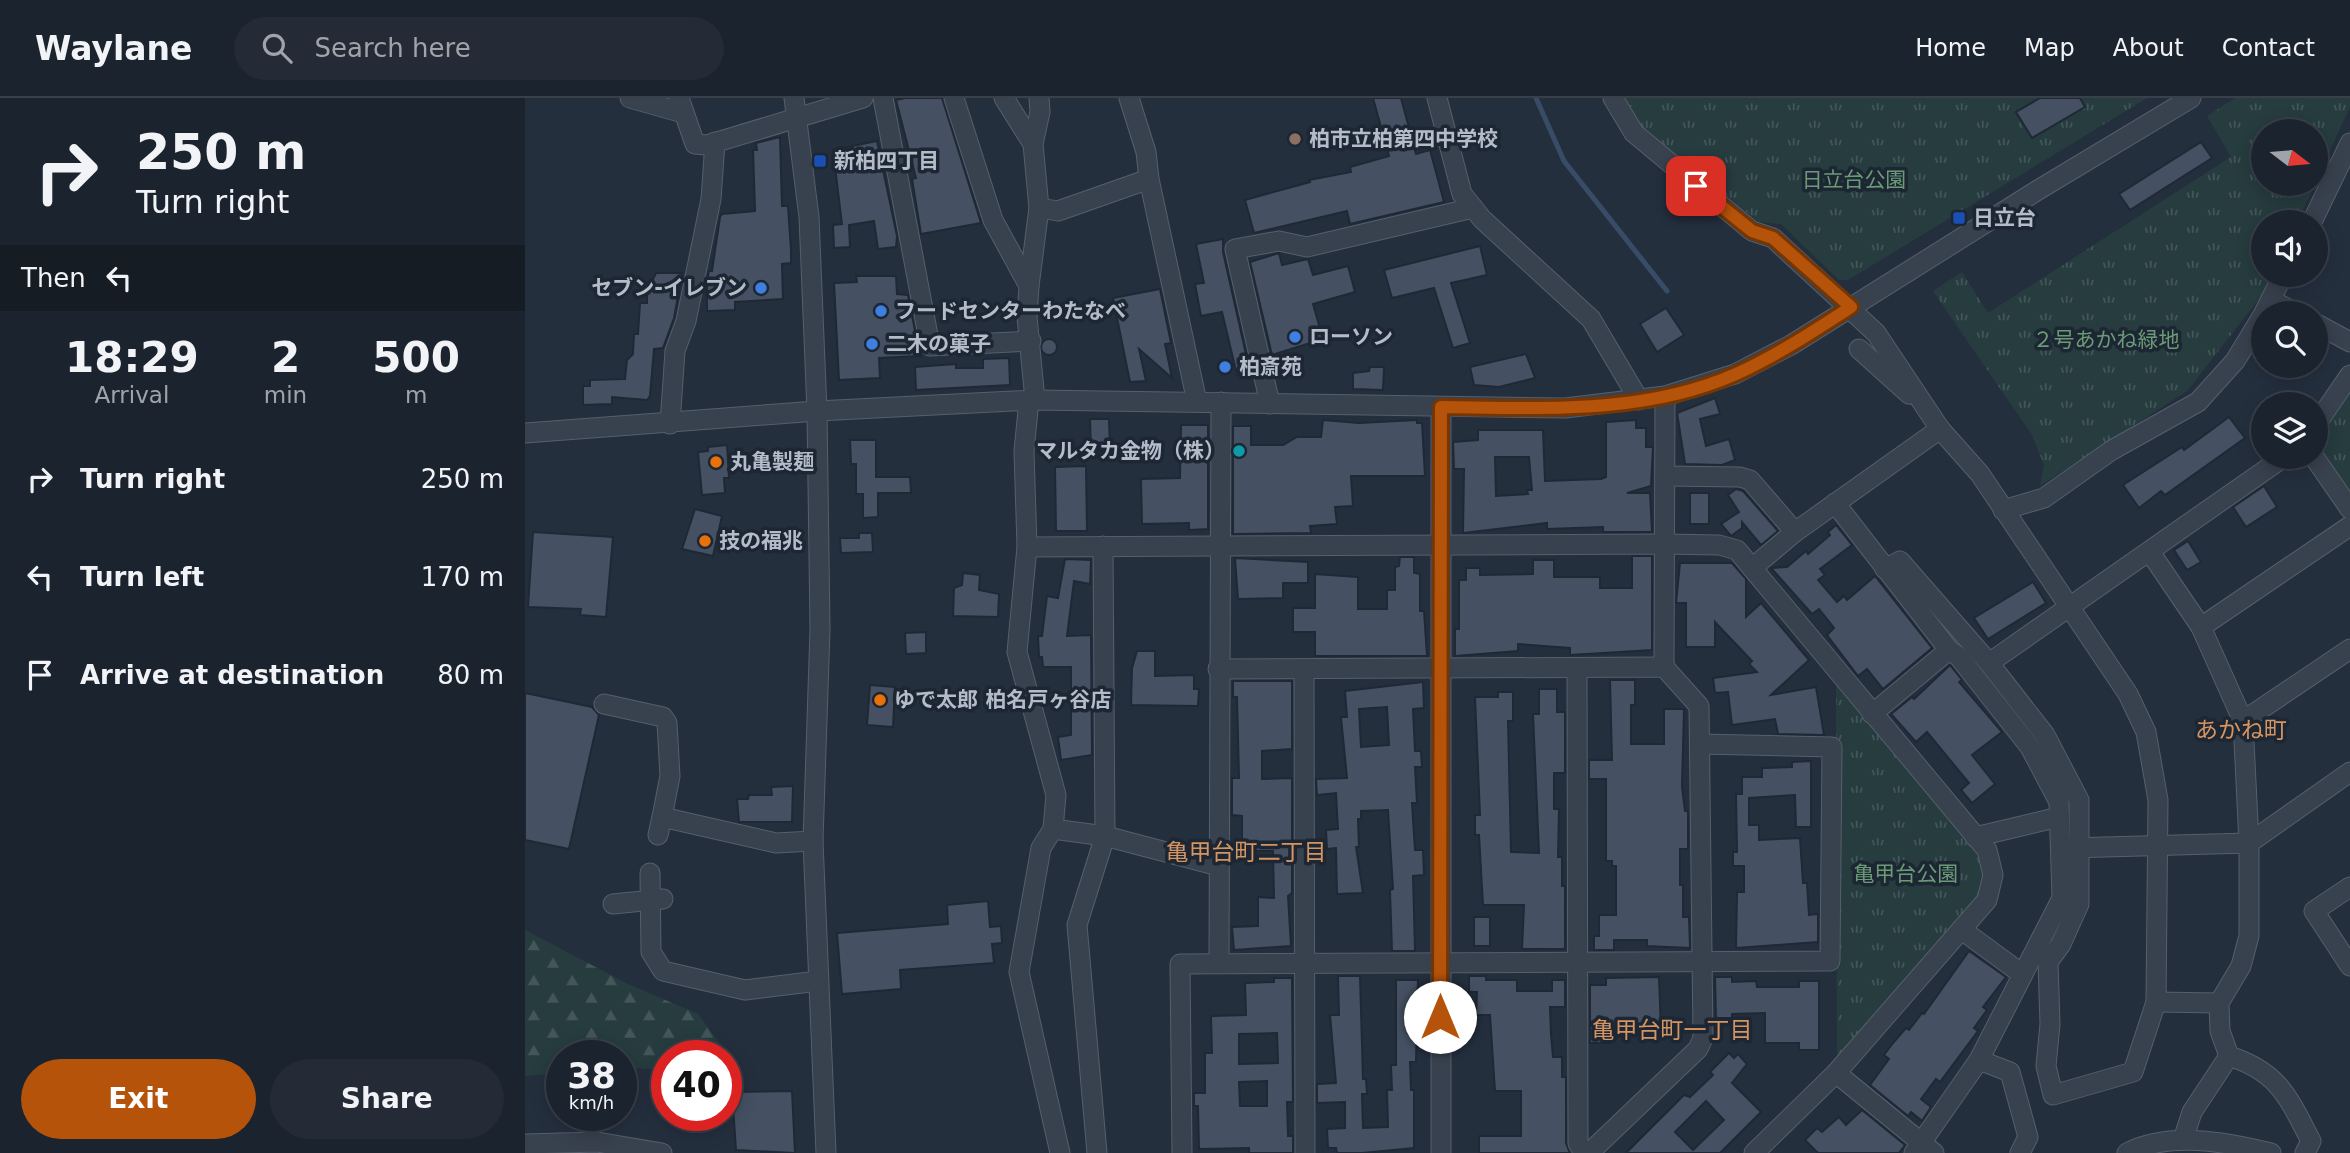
<!DOCTYPE html>
<html lang="en">
<head>
<meta charset="utf-8">
<style>
	:root { --surface:#1b232e; --page:#242b36; --text:#f1f3f6; --muted:#a0a4aa; --line:#39404a; --accent:#b45309 }
	body { margin:0; font-family:"DejaVu Sans","Noto Sans JP",sans-serif; background:var(--page); color:var(--text); height:100vh; display:flex; flex-direction:column; font-size:26px; white-space:nowrap }
	* { box-sizing:border-box; margin:0 }
	p { font-size:23px; color:var(--muted) }
	.icon { flex:none; width:38px; height:38px; fill:none; stroke:currentColor; stroke-width:2; stroke-linecap:round; stroke-linejoin:round }
	.map { position:relative; flex:1; overflow:hidden }
	.sheet { display:flex; flex-direction:column; background:var(--surface); width:525px }
	.sheet>* { flex:none }
	.guide { background:#1b232e; color:var(--text); overflow:hidden }
	.needle { width:46px; rotate:106deg }
	.fabs { position:absolute; left:1726px; top:21px; display:grid; gap:14px }
	.fabs a { display:grid; place-items:center; width:77px; height:77px; border-radius:50%; background:var(--surface); box-shadow:0 4px 18px #0003,0 0 0 2px var(--line); font-size:35px }
	.speed { position:absolute; left:21px; top:942px; display:flex; gap:14px; font-size:35px; font-weight:700; text-align:center }
	.speed>* { display:grid; place-content:center; width:91px; height:91px; border-radius:50%; background:var(--surface); box-shadow:0 4px 18px #0003,0 0 0 2px var(--line); line-height:1 }
	.speed small { font-size:18px; font-weight:400 }
	.speed .limit { border:10px solid #d22; background:#fff; color:#111 }
	.pin { position:absolute; display:grid; place-items:center; width:60px; height:60px; color:#fff; margin:-30px; border-radius:14px; box-shadow:0 4px 10px #0006 }
	.me { position:absolute; width:77px; margin:-38px; rotate:0deg; stroke-linejoin:round; filter:drop-shadow(0 0 5px #0008) }
	.turn { display:flex; align-items:center; gap:24px; height:147px; padding:0 21px; font-size:32px }
	.turn .icon { width:91px; height:91px; stroke-width:2.5 }
	.turn b { display:block; font-size:49px; line-height:60px }
	.then { display:flex; align-items:center; height:66px; padding:0 21px; background:#0003; gap:14px; font-size:26px }
	.eta { display:flex; justify-content:space-evenly; align-items:center; height:119px; text-align:center }
	.eta b { font-size:42px; font-weight:700; line-height:49px }
	.button { display:flex; gap:14px; margin-top:auto; padding:14px 21px }
	.button a { flex:1; height:80px; border-radius:42px; background:var(--accent); color:#fff; font-size:28px; font-weight:700; line-height:80px; text-align:center }
	.button a+a { background:var(--page); color:var(--text) }
	ul { padding:0; list-style:none }
	li { display:flex; align-items:center; gap:21px; height:98px; padding:0 21px }
	li div { flex:1 }
	li b { display:block; font-size:26px }
	li em { font-style:normal }
	header { display:flex; align-items:center; gap:42px; box-sizing:border-box; height:98px; padding:0 35px; background:var(--surface); border-bottom:2px solid var(--line) }
	header strong { font-size:33px }
	nav { display:flex; gap:38px; margin-inline-start:auto; font-size:24px }
	.search { width:490px; height:63px; background:var(--page); display:flex; align-items:center; gap:18px; box-sizing:border-box; padding:0 24px; border-radius:38px; color:var(--muted); font-size:26px }
	main { display:flex; flex:1; min-height:0 }
	.map>svg:first-child { display:block }
	.grass { fill:url(#grass-tufts) }
	.forest { fill:url(#forest-firs) }
	.lines { fill:none; stroke-linecap:round; stroke-linejoin:round }
	.stream { stroke:#394c67; stroke-width:5 }
	.building { fill:#455162; stroke:#1f2835; stroke-width:2; fill-rule:evenodd }
	.minor-casing { stroke:#565f6c; stroke-width:21 }
	.minor { stroke:#38414e; stroke-width:19 }
	.route-casing { stroke:#753606; stroke-width:18 }
	.route { stroke:#b45309; stroke-width:12 }
	.education-dot { fill:#8d6e63; stroke:#1d2633; stroke-width:2.5 }
	.transit-dot { fill:#1a4fb4; stroke:#1d2633; stroke-width:2.5 }
	.shop-dot { fill:#3f7fe0; stroke:#1d2633; stroke-width:2.5 }
	.culture-dot { fill:#0f9aa8; stroke:#1d2633; stroke-width:2.5 }
	.food-dot { fill:#e8710a; stroke:#1d2633; stroke-width:2.5 }
	.labels { text-anchor:middle; stroke-width:7; stroke-linejoin:round; paint-order:stroke }
	.poi-label { font-size:21px; font-weight:bold; fill:#b4bcc9; stroke:#1d2633; text-anchor:start }
	.park-label { font-size:21px; fill:#6b9a76; stroke:#1d2633 }
	.neighbourhood-label { font-size:23px; fill:#d59563; stroke:#1d2633 }
</style>
</head>
<body>
<header>
<strong>Waylane</strong>
<div class="search"><svg class="icon" aria-label="search" viewBox="0 0 24 24"><circle cx="10" cy="10" r="6"/><path d="M15 15l6 6"/></svg>Search here</div>
<nav><a>Home</a><a>Map</a><a>About</a><a>Contact</a></nav>
</header>
<main>
<section class="sheet">
<div class="guide">
<div class="turn"><svg class="icon" aria-label="right" viewBox="0 0 24 24"><path d="M7 20v-9h11M14 6l5 5-5 5"/></svg><div><b>250 m</b>Turn right</div></div>
<div class="then">Then<svg class="icon" aria-label="left" viewBox="0 0 24 24"><path d="M17 20v-9H6M10 6l-5 5 5 5"/></svg></div>
</div>
<div class="eta">
<div><b>18:29</b><p>Arrival</p></div>
<div><b>2</b><p>min</p></div>
<div><b>500</b><p>m</p></div>
</div>
<ul>
<li><svg class="icon" aria-label="right" viewBox="0 0 24 24"><path d="M7 20v-9h11M14 6l5 5-5 5"/></svg><div><b>Turn right</b></div><em>250 m</em></li>
<li><svg class="icon" aria-label="left" viewBox="0 0 24 24"><path d="M17 20v-9H6M10 6l-5 5 5 5"/></svg><div><b>Turn left</b></div><em>170 m</em></li>
<li><svg class="icon" aria-label="arrive" viewBox="0 0 24 24"><path d="M6 21V4h12l-3 4 3 4H6"/></svg><div><b>Arrive at destination</b></div><em>80 m</em></li>
</ul>
<div class="button"><a>Exit</a><a>Share</a></div>
</section>
<div class="map">
<svg width="1825" height="1055" viewBox="0 0 1825 1055">
	<defs>
		<pattern id="grass-tufts" width="24" height="20" patternUnits="userSpaceOnUse" patternTransform="scale(1.75)"><rect width="24" height="20" fill="#263c3f"/><path d="M3 7l-1-3M5 7V3M7 7l1-3M15 17l-1-3M17 17v-4M19 17l1-3" fill="none" stroke="#435659"/></pattern>
		<pattern id="forest-firs" width="22" height="20" patternUnits="userSpaceOnUse" patternTransform="scale(1.75)"><rect width="22" height="20" fill="#263c3f"/><path d="M5 1l3.5 6h-7zM16 11l3.5 6h-7z" fill="#435659"/></pattern>
	</defs>
	<rect width="100%" height="100%" fill="#242f3e"/>
	<g class="grass">
		<path d="M1100 0H1622L1323 182H1314L1256 126 1234 124 1118 30Z"/>
		<path d="M1710 0H1825V9L1790 84V33H1738V86H1790L1772 124H1738V177H1747L1738 196 1662 293 1515 388 1519 367 1507 337 1408 193 1437 174 1463 215 1706 59 1682 18Z"/>
		<path d="M1825 291V397L1790 346 1791 338Z"/>
		<path d="M1311 585 1449 750 1460 777 1452 801 1316 959 1312 958Z"/>
	</g>
	<path class="forest" d="M0 832 103 886 173 916 196 947 193 957H142V972L96 969V957H37V975L0 978Z"/>
	<g class="lines">
		<path class="stream" d="M1011 0 1039 63 1142 193"/>
	</g>
	<g class="building">
		<path d="M380 0H417L456 125 396 136 387 81 391 80 371 2Z"/>
		<path d="M848 0H876L891 56 905 52 919 104 825 126 822 113 729 135 720 102 785 84 784 82 826 74 825 69 864 58Z"/>
		<path d="M1515 0H1555L1560 9 1507 40 1491 14Z"/>
		<path d="M255 39 257 108H263L266 152V165L257 166 258 201 210 204V212L182 213V183L184 173H187L195 119 197 116 230 113 228 52H232L231 45Z"/>
		<path d="M352 43 372 138 371 149 353 151 349 123 324 127 325 149 309 150 308 127 317 126 308 52Z"/>
		<path d="M1676 44 1687 60 1605 112 1594 96Z"/>
		<path d="M698 141V154L725 274 712 277 697 214 676 218 670 186 679 185 671 146Z"/>
		<path d="M955 148 962 177 926 185 945 245 928 250 909 190 867 200 859 172Z"/>
		<path d="M754 155 757 167 783 161 788 177 823 168 830 194 788 206 798 241 747 257 725 164Z"/>
		<path d="M131 175H157L149 220 138 250 129 251 125 298 122 302 87 299V306L58 307V288H65V282L100 281 102 262 108 256 109 236H113L115 205H122V194Z"/>
		<path d="M331 178H371L372 196 383 197 395 258 354 260 355 280 314 282 309 185 332 184Z"/>
		<path d="M635 191 646 245 640 246 647 280 614 251 621 283 605 284 588 200Z"/>
		<path d="M1141 210 1159 237 1132 254 1115 226Z"/>
		<circle cx="524" cy="249" r="8"/>
		<path d="M1001 256 1010 280 974 289 949 287 945 269Z"/>
		<path d="M484 260 485 287 391 292 390 269 431 266V270H458V261Z"/>
		<path d="M845 269H859L858 292 828 291V275L844 273Z"/>
		<path d="M1190 300 1195 316 1175 321 1181 348 1204 341 1210 362 1197 367 1160 366 1152 315Z"/>
		<path d="M1704 319 1720 340 1640 397 1636 393 1614 410 1598 387 1657 349 1659 352Z"/>
		<path d="M565 321H584L585 353H566Z"/>
		<path d="M798 322 834 325 892 322V325H897L900 378H826L828 408 810 409 812 426 785 428 786 435 708 436V328H726V347H758L772 339H796Z"/>
		<path d="M1111 322V330H1121V349H1128L1126 388 1102 395H1125L1127 434H1078V429L1022 431V425L938 435 939 371H929L928 344 953 342V332H1018L1020 383 1076 381 1081 379V324ZM970 359H1004L1007 392H1002L1003 396 971 398Z"/>
		<path d="M656 327H683V431L664 432V425L617 426 616 381 655 380Z"/>
		<path d="M325 342H351V379H385L386 395H353V419L338 420V396H331V366H326Z"/>
		<path d="M202 347 204 380H199L200 395 177 397 173 354 183 353V349Z"/>
		<path d="M561 368 562 433H531L530 369Z"/>
		<path d="M1739 388 1752 409 1721 429 1708 409Z"/>
		<path d="M1211 391 1218 393 1253 433 1236 447 1217 424V430L1206 438 1196 426 1214 414 1203 397Z"/>
		<rect x="1165" y="395" width="19" height="31"/>
		<path d="M170 411 197 418 188 458 157 451Z"/>
		<path d="M1311 427 1327 447 1295 471 1300 477 1293 482 1312 504 1319 498 1322 502 1350 478 1407 550 1358 591 1342 571 1333 578 1302 537 1309 530 1294 511 1287 516 1246 470 1262 469 1281 453 1283 456 1305 437 1303 434Z"/>
		<path d="M8 434 88 439 81 519 55 517 56 511 3 509Z"/>
		<path d="M334 435H347L348 454 316 455 315 440H334Z"/>
		<path d="M1663 443 1676 464 1662 472 1649 452Z"/>
		<path d="M1107 458H1127V552L1045 557V550L993 546V553L930 558V531H934V482H941V470H955V477L1008 476V462H1029V479H1075V490H1107Z"/>
		<path d="M875 459H889V475L895 476V513H899L902 558H790V534H768V510H790V476L833 479V511H862V492H870V469L874 468Z"/>
		<path d="M710 460 783 464V485H758V500L713 501Z"/>
		<path d="M540 461 566 462 565 486 549 483 542 538 566 537 567 657 536 662 533 639 546 637V569H518L517 559H514L513 538H517L522 498 533 500Z"/>
		<path d="M1155 465H1207L1221 481V519L1236 505 1284 562 1246 597 1291 589 1299 637 1253 636 1250 621 1207 627 1203 594 1190 595 1188 580 1232 574 1224 566 1227 563 1190 524V549H1161V505H1151Z"/>
		<path d="M438 475 455 477 454 492 474 496 473 519 428 518 429 490 437 487Z"/>
		<path d="M1508 484 1521 505 1463 541 1449 520Z"/>
		<path d="M401 534V555L381 556 380 535Z"/>
		<path d="M612 553H630V578L669 577V591H674L673 608 606 607 607 570Z"/>
		<path d="M1425 567 1437 582 1434 584 1477 634 1447 657 1470 686 1447 705 1436 692 1444 685 1402 634 1391 644 1366 616 1387 599 1389 601Z"/>
		<path d="M1085 582H1110V607H1106V646H1139V611H1159L1157 689 1160 713H1163V751H1155V787H1158V819H1164L1165 850 1122 848V842H1089V852H1069V838H1074V817H1091V768H1087V763H1081V681H1064V662H1087Z"/>
		<path d="M708 583H767V651L737 653V681L767 680V795L763 798 766 848 709 852 707 829 733 828V799L749 800 748 753H717V718L707 717V680H714L712 599H708Z"/>
		<path d="M898 584 899 610 888 611 890 653H896L897 669H890L892 705H887L890 752H898L899 777 888 778 890 853H867L865 792 868 791 863 712 836 713V721H833L834 749H831L838 795 812 796 811 750 802 751 801 732 813 731 811 695 792 697 791 681 822 680 816 619H822L820 593ZM862 609 864 647 836 649 834 611Z"/>
		<path d="M345 587 370 589 368 629 342 627Z"/>
		<path d="M1014 591H1032V614H1040V675H1029V711H1034L1033 759H1037V788H1040V851H997L999 807H958L954 737H950V717H955L950 599H973V594H988V623H983L986 754 1014 755 1008 616H1014Z"/>
		<path d="M0 595 67 609 74 617 44 751 0 742Z"/>
		<path d="M1286 663V729H1271L1270 697 1224 700V727H1234V742L1275 740 1278 785H1282L1284 817 1293 816V844L1211 850 1212 794H1219V768H1208V754H1212L1211 696H1217V679H1237V670L1267 669V664Z"/>
		<path d="M268 688 267 724H214L212 701H223L224 697H247L246 689Z"/>
		<path d="M463 803 465 829 476 828 477 845 467 846 469 865 375 872 376 891 317 896 312 835 423 826 422 807Z"/>
		<rect x="949" y="819" width="16" height="29"/>
		<path d="M1444 853 1481 879 1458 909 1462 912 1449 930 1453 933 1415 984 1411 981 1396 1001 1406 1009 1397 1023 1386 1014 1383 1018 1345 987 1364 961 1359 957 1368 945 1381 930 1384 932 1397 915 1399 916Z"/>
		<path d="M813 878H835L838 981H841L842 996H837L838 1030 863 1029 862 992H867L866 967H871V882H893L891 964H885L886 992H889V1050L837 1055H812L811 1050H803L802 1031 820 1030V1004L792 1005V986L811 985 805 917H814Z"/>
		<path d="M944 878H961V882H992V893H1027V882H1040V909H1025L1026 936 1028 959H1037V979H1041V1045L1045 1055H954V1038H996V993H970L965 917H951L952 894H944Z"/>
		<path d="M1134 879 1136 934 1084 932V945H1065V887H1081V880Z"/>
		<path d="M1190 879H1207V884L1231 883 1232 889H1274V883H1294V952H1274V945H1240V915L1207 916V920H1191Z"/>
		<path d="M749 880H767L768 1004H762L763 1038H768V1055H724V1050L674 1051 673 1008H669V995H680V955H687L686 918 721 917 720 885 749 884ZM752 935 753 965 714 966V936ZM742 983V1008H715L714 984Z"/>
		<path d="M1204 955 1209 960 1213 956 1222 966 1207 985 1236 1014 1195 1055H1101L1159 997 1165 999 1188 977 1185 974ZM1181 1003 1199 1022 1168 1052 1150 1034Z"/>
		<path d="M267 993 270 1055 211 1052 207 994Z"/>
		<path d="M1337 1012 1380 1047 1374 1055H1293L1280 1042 1292 1030 1297 1034 1314 1019 1321 1027Z"/>
	</g>
	<g class="lines">
		<defs>
			<g id="minor">
				<path d="M105 0 158 15"/>
				<path d="M154 0 170 46 182 47 338 0"/>
				<path d="M269 0 284 119 292 313 295 531 288 743 301 1055"/>
				<path d="M358 0 405 248 506 243"/>
				<path d="M429 0 468 122 504 188 502 219 510 302"/>
				<path d="M479 0 508 46"/>
				<path d="M604 0 621 54 624 81 672 304"/>
				<path d="M912 0 937 96 957 121 1066 221 1114 302"/>
				<path d="M1088 0 1109 35 1227 133 1248 140 1351 235 1415 331 1455 376 1603 596 1621 634 1633 702 1631 904 1608 974 1528 997 1521 968 1525 926 1523 864 1536 846 1554 806V702L1520 637 1464 565 1375 463 1360 471"/>
				<path d="M514 110 533 113 624 81"/>
				<path d="M1787 124 1825 45"/>
				<path d="M504 188 514 110 508 46 515 14 514 0"/>
				<path d="M1746 202 1771 215"/>
				<path d="M1739 215 1758 177"/>
				<path d="M1790 225 1825 244"/>
				<path d="M1334 251 1384 296 1388 294"/>
				<path d="M504 302 499 353 502 449 492 554 531 697 528 731 516 750 494 874 535 1055"/>
				<path d="M745 306 710 151 754 143 782 149 948 110"/>
				<path d="M916 309V1055"/>
				<path d="M145 326 150 253 161 223 186 101 190 44"/>
				<path d="M1790 328 1825 277"/>
				<path d="M0 335 292 313 510 302 1040 310 1140 298 1210 276 1266 247 1513 92 1666 0"/>
				<path d="M1789 359 1825 411"/>
				<path d="M1140 378 1215 379 1225 382 1270 434"/>
				<path d="M1310 405 1424 552 1434 559 1505 649 1534 704 1537 800 1454 962 1389 1055"/>
				<path d="M1478 412 1519 400 1587 352 1673 304 1710 263 1738 217"/>
				<path d="M502 449 1139 446 1194 447 1212 452 1462 752 1468 777 1462 802 1311 975 1229 1055"/>
				<path d="M1625 454 1676 529 1718 623 1724 745V838L1716 868 1694 905 1695 933 1704 958"/>
				<path d="M1227 470 1270 434 1415 331"/>
				<path d="M1676 529 1825 428"/>
				<path d="M1464 565 1759 359"/>
				<path d="M1139 569 1140 298"/>
				<path d="M693 571 1139 569 1174 608 1178 940 1173 951 1064 1055"/>
				<path d="M779 571 780 1055"/>
				<path d="M1052 571 1053 1045 1059 1055"/>
				<path d="M79 606 138 619 142 625 145 678 137 719"/>
				<path d="M1347 616 1424 552"/>
				<path d="M1718 623 1825 551"/>
				<path d="M528 731 580 738 694 768"/>
				<path d="M133 737 137 719 251 745 288 743"/>
				<path d="M1450 739 1534 719"/>
				<path d="M1544 750 1724 745 1825 674"/>
				<path d="M125 775 126 854 138 873 220 892 293 883"/>
				<path d="M1825 789 1789 813 1825 868"/>
				<path d="M88 806 138 801"/>
				<path d="M1437 832 1497 876"/>
				<path d="M694 865 696 304"/>
				<path d="M1631 904 1694 905"/>
				<path d="M1454 962 1485 974 1503 1039 1495 1055"/>
				<path d="M1311 975 1409 1055"/>
				<path d="M1658 1042 1667 1014 1704 958C1754 974 1763 999 1786 1043L1780 1055"/>
				<path d="M0 1046 72 1044 137 1055"/>
				<path d="M572 1055 552 827 580 738 578 448"/>
				<path d="M657 1055 655 866 1305 863 1307 649 1175 646"/>
				<path d="M1602 1055C1644 1033 1702 1044 1746 1055"/>
			</g>
		</defs>
		<use href="#minor" class="minor-casing"/>
		<use href="#minor" class="minor"/>
	</g>
	<g class="lines">
		<defs>
			<path id="route" d="M915 919 916 309C1014 310 1119 317 1211 276 1251 258 1289 233 1326 209L1248 140 1227 133 1171 88"/>
		</defs>
		<use href="#route" class="route-casing"/>
		<use href="#route" class="route"/>
	</g>
	<circle class="education-dot" cx="770" cy="41" r="7"/>
	<g class="transit-dot">
		<rect x="288" y="56" width="14" height="14" rx="3.5"/>
		<rect x="1427" y="113" width="14" height="14" rx="3.5"/>
	</g>
	<g class="shop-dot">
		<circle cx="236" cy="190" r="7"/>
		<circle cx="356" cy="213" r="7"/>
		<circle cx="770" cy="239" r="7"/>
		<circle cx="347" cy="246" r="7"/>
		<circle cx="700" cy="269" r="7"/>
	</g>
	<circle class="culture-dot" cx="714" cy="353" r="7"/>
	<g class="food-dot">
		<circle cx="191" cy="364" r="7"/>
		<circle cx="180" cy="443" r="7"/>
		<circle cx="355" cy="602" r="7"/>
	</g>
	<g class="labels">
		<g class="poi-label">
			<text x="784" y="48">柏市立柏第四中学校</text>
			<text x="309" y="70">新柏四丁目</text>
			<text x="1448" y="127">日立台</text>
			<text x="222" y="197" text-anchor="end">セブン-イレブン</text>
			<text x="370" y="220">フードセンターわたなべ</text>
			<text x="784" y="246">ローソン</text>
			<text x="361" y="253">二木の菓子</text>
			<text x="714" y="276">柏斎苑</text>
			<text x="700" y="360" text-anchor="end">マルタカ金物（株）</text>
			<text x="205" y="371">丸亀製麺</text>
			<text x="194" y="450">技の福兆</text>
			<text x="369" y="609">ゆで太郎 柏名戸ヶ谷店</text>
		</g>
		<g class="park-label">
			<text x="1329" y="89">日立台公園</text>
			<text x="1581" y="249">２号あかね緑地</text>
			<text x="1381" y="783">亀甲台公園</text>
		</g>
		<g class="neighbourhood-label">
			<text x="1716" y="640">あかね町</text>
			<text x="721" y="762">亀甲台町二丁目</text>
			<text x="1147" y="940">亀甲台町一丁目</text>
		</g>
	</g>
</svg>
<div class="fabs">
<a><svg class="needle" viewBox="-14 -14 28 28"><path d="M0-13l5 13h-10z" fill="#e53935"/><path d="M0 13l5-13h-10z" fill="#a0a4aa"/></svg></a>
<a><svg class="icon" aria-label="sound" viewBox="0 0 24 24"><path d="M4 9h4l5-4v14l-5-4H4zM17 9q2 3 0 6"/></svg></a>
<a><svg class="icon" aria-label="search" viewBox="0 0 24 24"><circle cx="10" cy="10" r="6"/><path d="M15 15l6 6"/></svg></a>
<a><svg class="icon" aria-label="layers" viewBox="0 0 24 24"><path d="M12 4l9 5-9 5-9-5zM3 14l9 5 9-5"/></svg></a>
</div>
<div class="speed"><div>38<small>km/h</small></div><div class="limit">40</div></div>
<div class="pin" style="left:1171px;top:88px;background:#d93025"><svg class="icon" aria-label="arrive" viewBox="0 0 24 24"><path d="M6 21V4h12l-3 4 3 4H6"/></svg></div>
<svg class="me" style="left:915px;top:919px" viewBox="-20 -20 40 40"><circle r="19" fill="#fff"/><path d="M0-13L10 11 0 6-10 11z" fill="#b45309"/></svg>
</div>
</main>
</body>
</html>
